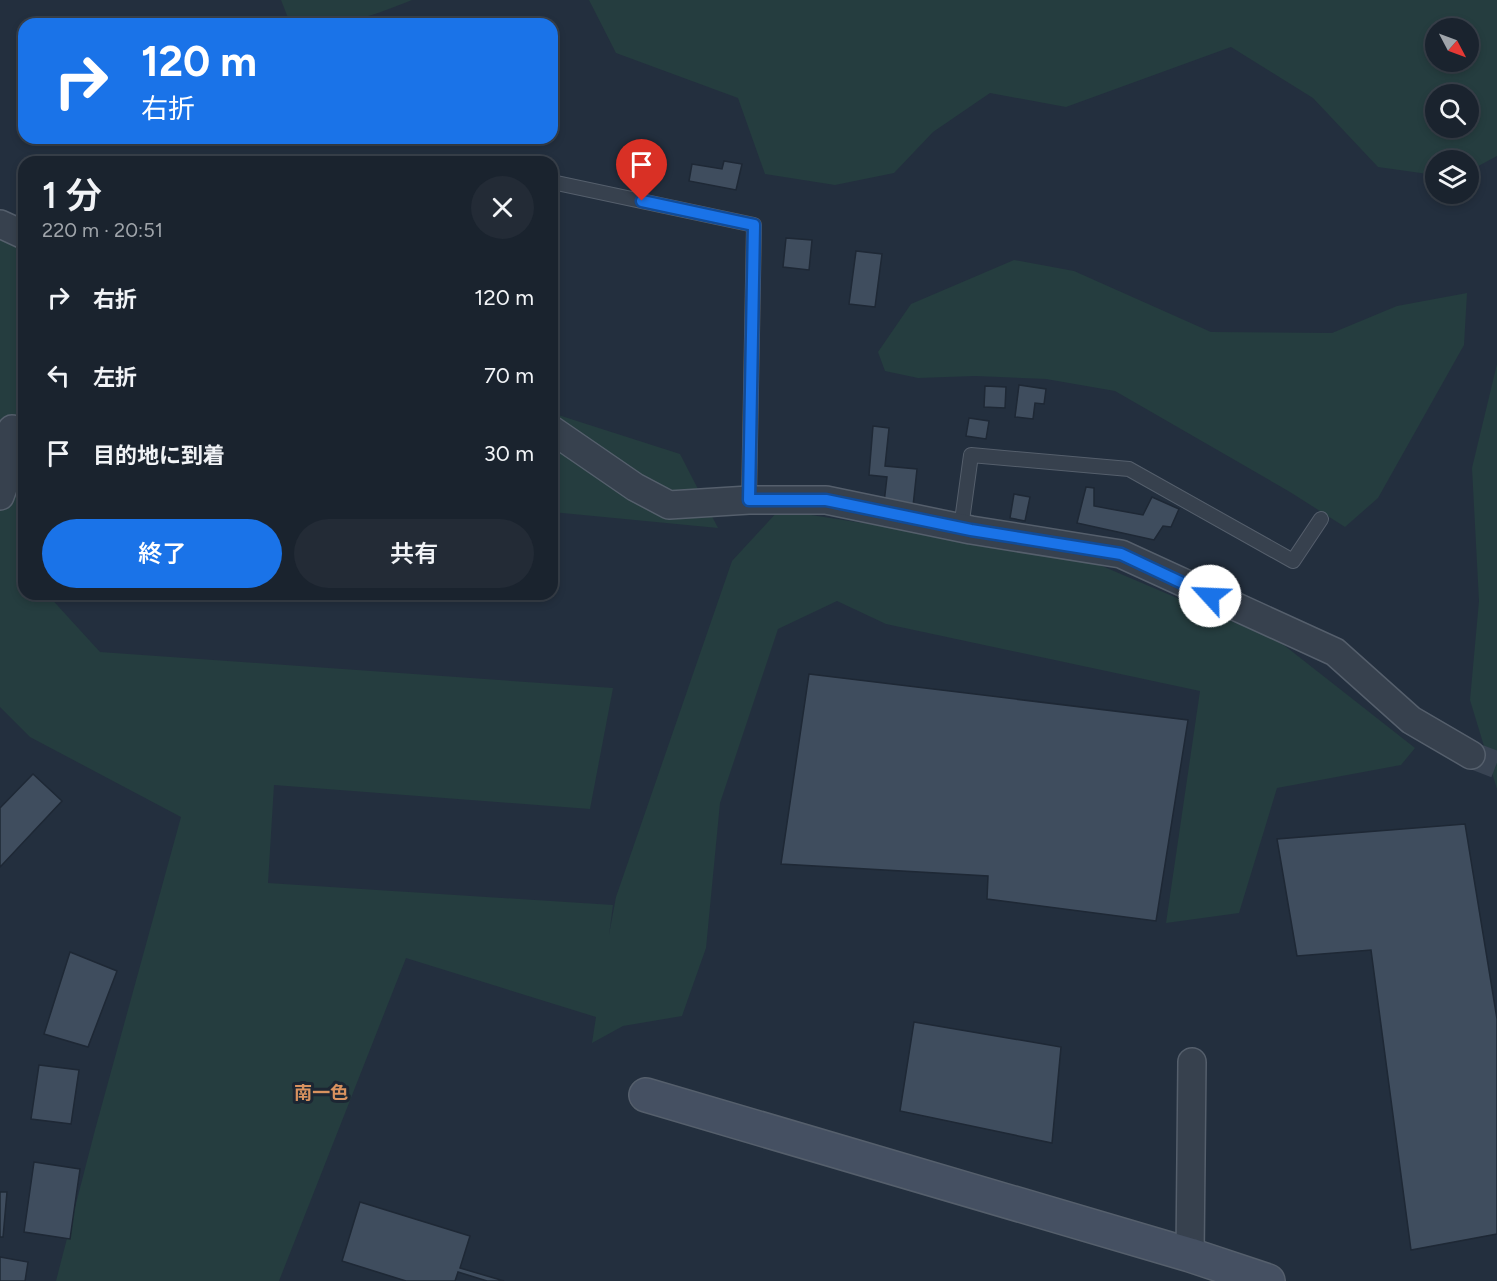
<!DOCTYPE html>
<html lang="ja">
<head>
<meta charset="utf-8">
<style>
	:root { --surface:#1a232e; --page:#232b36; --text:#f1f3f6; --muted:#9fa4aa; --line:#38404a; --accent:#1a73e8 }
	body { margin:0; font-family:Figtree,"Noto Sans JP",sans-serif; background:var(--page); color:var(--text); height:100vh; display:flex; flex-direction:column; font-size:22px; white-space:nowrap }
	* { box-sizing:border-box; margin:0 }
	p { font-size:20px; color:var(--muted) }
	.icon { flex:none; width:33px; height:33px; fill:none; stroke:currentColor; stroke-width:2; stroke-linecap:round; stroke-linejoin:round }
	.map { position:relative; flex:1; overflow:hidden }
	.details { position:absolute; left:18px; top:156px; width:540px; height:444px; display:flex; flex-direction:column; background:var(--surface); border-radius:18px; box-shadow:0 3px 9px #0003,0 0 0 2px var(--line) }
	.details>* { flex:none }
	.guide { position:absolute; left:18px; top:18px; width:540px; height:126px; border-radius:18px; box-shadow:0 3px 9px #0003,0 0 0 2px var(--line); background:#1a73e8; color:#fff; overflow:hidden }
	.needle { width:39px; rotate:131deg }
	.buttons { position:absolute; left:1425px; top:18px; display:grid; gap:12px }
	.buttons a { display:grid; place-items:center; width:54px; height:54px; border-radius:50%; background:var(--surface); box-shadow:0 3px 9px #0003,0 0 0 2px var(--line); font-size:30px }
	.pin { position:absolute; display:grid; place-items:center; width:51px; height:51px; color:#fff; margin:-62px -26px; border-radius:50% 50% 50% 0; rotate:-45deg; box-shadow:0 0 6px #0007 }
	.pin .icon { rotate:45deg }
	.me { position:absolute; width:66px; margin:-33px; rotate:295deg; stroke-linejoin:round; filter:drop-shadow(0 0 4px #0008) }
	.turn { display:flex; align-items:center; gap:21px; height:126px; padding:0 24px; font-size:27px }
	.turn .icon { width:78px; height:78px; stroke-width:2.5 }
	.turn b { display:block; font-size:42px; line-height:51px }
	.round { display:grid; place-items:center; flex:none; width:63px; height:63px; border-radius:32px; background:var(--page) }
	.head { display:flex; align-items:center; justify-content:space-between; height:102px; padding:0 24px }
	h1 { font-size:36px; font-weight:600; line-height:45px }
	.action { display:flex; gap:12px; margin-top:auto; padding:12px 24px }
	.action a { flex:1; height:69px; border-radius:36px; background:var(--accent); color:#fff; font-size:24px; font-weight:600; line-height:69px; text-align:center }
	.action a+a { background:var(--page); color:var(--text) }
	ul { padding:0; list-style:none }
	li { display:flex; align-items:center; gap:18px; height:78px; padding:0 24px }
	li div { flex:1 }
	li b { display:block; font-size:22px }
	li em { font-style:normal }
	.map>svg:first-child { display:block }
	.green { fill:#253d3f; fill-rule:evenodd }
	.building { fill:#3f4d5e; stroke:#1e2835; stroke-width:1.5 }
	.lines { fill:none; stroke-linecap:round; stroke-linejoin:round }
	.street-tunnel { stroke:#394453; stroke-width:27; stroke-dasharray:27 14; stroke-linecap:butt }
	.lane-casing { stroke:#555f6c; stroke-width:16 }
	.street-casing { stroke:#555f6c; stroke-width:30 }
	.secondary-casing { stroke:#555f6c; stroke-width:36 }
	.lane { stroke:#37414e; stroke-width:14 }
	.street { stroke:#37414e; stroke-width:27 }
	.secondary { stroke:#455062; stroke-width:33 }
	.route-casing { stroke:#114b97; stroke-width:15 }
	.route { stroke:#1a73e8; stroke-width:10 }
	.labels { text-anchor:middle; stroke-width:6; stroke-linejoin:round; paint-order:stroke }
	.quarter-label { font-size:18px; font-weight:bold; fill:#d9925f; stroke:#1c2633 }
</style>
</head>
<body>
<div class="map">
<svg width="1497" height="1281" viewBox="0 0 1497 1281">
	<rect width="100%" height="100%" fill="#232f3e"/>
	<g class="green">
		<path d="M281 0H412C367 18 340 28 290 23Z"/>
		<path d="M589 0H1497V156L1469 171 1468 160H1436L1435 175 1378 167 1313 98 1231 47 1066 107 990 93 933 132 894 173 835 185 765 174 738 98 616 53ZM1468 28V62H1436V28ZM1436 94H1468V128H1436Z"/>
		<path d="M0 234 24 242V594H47L100 652 613 688 590 809 274 785 268 883 613 905 609 935 616 897 732 561 779 510 1081 557 1280 642 1415 748 1401 765 1277 788 1239 913 1166 923 1200 691 886 624 837 601 778 629 720 803 706 948 682 1016 623 1026 592 1043 596 1017 406 958 279 1281H56L95 1130 181 817 30 737 0 707Z"/>
		<path d="M1014 260 1074 271 1211 332 1332 333 1397 306 1467 293 1464 345 1378 498 1345 527 1290 492 1115 391 1046 379 975 376 918 378 885 371 878 352 911 304Z"/>
		<path d="M1497 364V789L1470 700 1479 601 1472 468Z"/>
		<path d="M552 413 680 454 718 528 552 512Z"/>
	</g>
	<g class="building">
		<path d="M724 161 742 164 736 190 689 181 692 164 722 169Z"/>
		<path d="M786 238 812 240 809 270 783 267Z"/>
		<path d="M856 251 882 254 875 307 849 304Z"/>
		<path d="M1019 385 1046 389 1044 404 1035 403 1033 419 1015 417Z"/>
		<path d="M985 386 1006 387 1005 408 984 407Z"/>
		<path d="M969 418 989 421 986 439 966 436Z"/>
		<path d="M873 426 889 428 885 466 917 469 913 506 884 503 887 477 869 475Z"/>
		<path d="M1086 487 1094 488V506L1143 515 1152 497 1179 509 1171 527 1163 526 1154 540 1077 523Z"/>
		<path d="M1014 494 1030 497 1025 521 1010 518Z"/>
		<path d="M809 674 1188 720 1156 921 987 899 988 876 781 864Z"/>
		<path d="M33 774 62 801 0 867V808Z"/>
		<path d="M1465 824 1497 1019V1234L1411 1250 1371 950 1297 956 1277 839Z"/>
		<path d="M70 952 117 971 88 1047 44 1034Z"/>
		<path d="M914 1022 1061 1047 1052 1143 900 1111Z"/>
		<path d="M39 1065 79 1070 71 1124 31 1119Z"/>
		<path d="M34 1162 80 1169 70 1239 24 1232Z"/>
		<path d="M0 1192H7L3 1237H0Z"/>
		<path d="M360 1202 470 1236 460 1268 504 1281H487L458 1272 455 1281H406L342 1261Z"/>
		<path d="M0 1257 28 1262 25 1281H0Z"/>
	</g>
	<g class="lines">
		<path class="street-tunnel" d="M1471 755 1497 765"/>
		<defs>
			<g id="lane">
				<path d="M552 182 754 225 749 500"/>
				<path d="M961 528 971 455 1129 469 1293 561 1321 519"/>
			</g>
			<g id="street">
				<path d="M0 224 24 235"/>
				<path d="M552 430 635 487 669 505 749 500H826L971 530 1121 554 1335 652 1411 720 1471 755"/>
				<path d="M0 496 11 466 9 443 12 429"/>
				<path d="M1190 1255 1192 1062"/>
			</g>
			<path id="secondary" d="M646 1095 1190 1255 1268 1281"/>
		</defs>
		<use href="#lane" class="lane-casing"/>
		<use href="#street" class="street-casing"/>
		<use href="#secondary" class="secondary-casing"/>
		<use href="#lane" class="lane"/>
		<use href="#street" class="street"/>
		<use href="#secondary" class="secondary"/>
	</g>
	<g class="lines">
		<defs>
			<path id="route" d="M642 201 754 225 749 500H826L971 530 1121 554 1210 596"/>
		</defs>
		<use href="#route" class="route-casing"/>
		<use href="#route" class="route"/>
	</g>
	<g class="labels">
		<g class="quarter-label">
			<text x="321" y="1099">南一色</text>
		</g>
	</g>
</svg>
<div class="buttons">
<a><svg class="needle" viewBox="-14 -14 28 28"><path d="M0-13l5 13h-10z" fill="#e53935"/><path d="M0 13l5-13h-10z" fill="#9fa4aa"/></svg></a>
<a><svg class="icon" aria-label="search" viewBox="0 0 24 24"><circle cx="10" cy="10" r="6"/><path d="M15 15l6 6"/></svg></a>
<a><svg class="icon" aria-label="layers" viewBox="0 0 24 24"><path d="M12 4l9 5-9 5-9-5zM3 14l9 5 9-5"/></svg></a>
</div>
<div class="pin" style="left:642px;top:201px;background:#d93025"><svg class="icon" aria-label="arrive" viewBox="0 0 24 24"><path d="M6 21V4h12l-3 4 3 4H6"/></svg></div>
<svg class="me" style="left:1210px;top:596px" viewBox="-20 -20 40 40"><circle r="19" fill="#fff"/><path d="M0-13L10 11 0 6-10 11z" fill="#1a73e8"/></svg>
<div class="guide">
<div class="turn"><svg class="icon" aria-label="right" viewBox="0 0 24 24"><path d="M7 20v-9h11M14 6l5 5-5 5"/></svg><div><b>120 m</b>右折</div></div>
</div>
<section class="details">
<div class="head"><div><h1>1 分</h1><p>220 m · 20:51</p></div><a class="round"><svg class="icon" aria-label="close" viewBox="0 0 24 24"><path d="M6 6l12 12M18 6L6 18"/></svg></a></div>
<ul>
<li><svg class="icon" aria-label="right" viewBox="0 0 24 24"><path d="M7 20v-9h11M14 6l5 5-5 5"/></svg><div><b>右折</b></div><em>120 m</em></li>
<li><svg class="icon" aria-label="left" viewBox="0 0 24 24"><path d="M17 20v-9H6M10 6l-5 5 5 5"/></svg><div><b>左折</b></div><em>70 m</em></li>
<li><svg class="icon" aria-label="arrive" viewBox="0 0 24 24"><path d="M6 21V4h12l-3 4 3 4H6"/></svg><div><b>目的地に到着</b></div><em>30 m</em></li>
</ul>
<div class="action"><a>終了</a><a>共有</a></div>
</section>
</div>
</body>
</html>
